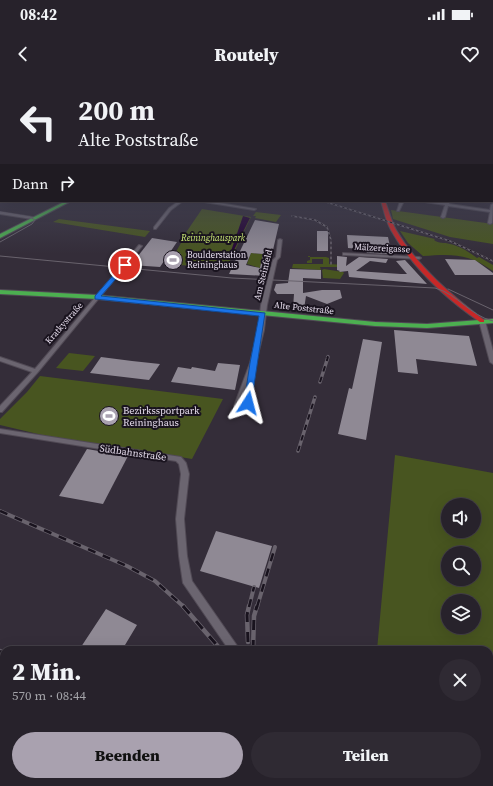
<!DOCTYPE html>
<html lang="de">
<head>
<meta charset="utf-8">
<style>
	:root { --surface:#27222b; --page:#2f2a33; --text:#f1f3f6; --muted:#a4a4a9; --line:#433f47; --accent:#a9a1af }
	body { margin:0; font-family:"Source Serif 4",serif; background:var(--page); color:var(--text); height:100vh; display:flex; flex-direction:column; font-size:15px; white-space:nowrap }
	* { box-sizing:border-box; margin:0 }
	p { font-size:13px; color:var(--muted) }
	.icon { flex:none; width:22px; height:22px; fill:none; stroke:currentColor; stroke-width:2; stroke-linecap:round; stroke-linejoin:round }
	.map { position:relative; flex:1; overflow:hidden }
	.side { position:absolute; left:0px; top:566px; width:493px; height:140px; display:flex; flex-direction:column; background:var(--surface); border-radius:12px 12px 0 0; box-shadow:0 4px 16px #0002,0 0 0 1px var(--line) }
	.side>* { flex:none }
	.guide { position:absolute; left:0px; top:0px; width:493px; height:122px; box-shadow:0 4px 16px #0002,0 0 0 1px var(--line); background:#27222b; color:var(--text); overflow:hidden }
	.fabs { position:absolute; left:441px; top:418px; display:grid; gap:8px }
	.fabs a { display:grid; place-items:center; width:40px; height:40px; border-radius:50%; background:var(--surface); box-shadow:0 4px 16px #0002,0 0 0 1px var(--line); font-size:20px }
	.pin { position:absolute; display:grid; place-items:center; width:34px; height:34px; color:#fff; margin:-17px; border:2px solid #fff; border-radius:50%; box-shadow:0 1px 4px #0007 }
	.me { position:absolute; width:44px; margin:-22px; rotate:9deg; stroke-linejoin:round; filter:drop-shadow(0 0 3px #0008) }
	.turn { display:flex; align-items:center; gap:14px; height:84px; padding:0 12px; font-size:18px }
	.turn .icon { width:52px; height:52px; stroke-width:2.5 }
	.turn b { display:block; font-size:28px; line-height:34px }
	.then { display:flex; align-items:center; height:38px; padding:0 12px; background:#0003; gap:8px; font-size:15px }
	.round { display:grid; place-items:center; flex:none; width:42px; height:42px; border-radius:21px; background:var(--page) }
	.overview { display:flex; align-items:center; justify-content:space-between; height:68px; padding:0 12px }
	h1 { font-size:24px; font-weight:800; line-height:30px }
	.button { display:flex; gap:8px; margin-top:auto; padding:8px 12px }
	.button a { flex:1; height:46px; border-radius:24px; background:var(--accent); color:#111; font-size:16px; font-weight:800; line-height:46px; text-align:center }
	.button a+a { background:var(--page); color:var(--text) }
	.status { display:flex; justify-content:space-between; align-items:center; height:28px; padding:0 20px; background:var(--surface); direction:ltr }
	.status svg { height:11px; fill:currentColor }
	header { display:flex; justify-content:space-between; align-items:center; height:52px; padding:0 12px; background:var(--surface); font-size:18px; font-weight:800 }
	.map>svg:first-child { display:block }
	.green { fill:#485520; fill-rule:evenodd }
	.water { fill:#240434 }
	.building { fill:#8f8994; fill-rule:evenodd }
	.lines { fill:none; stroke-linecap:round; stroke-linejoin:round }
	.street-casing { stroke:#514a55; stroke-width:2 }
	.fast-casing { stroke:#514a55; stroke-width:2 }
	.jam-casing { stroke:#514a55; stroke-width:2 }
	.street { fill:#6b6570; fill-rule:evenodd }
	.fast { fill:#4caf50; fill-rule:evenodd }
	.jam { fill:#c62828; fill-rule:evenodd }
	.tram { stroke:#69636d; stroke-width:1 }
	.rail-far4-casing { stroke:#69636d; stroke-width:1.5 }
	.rail-far3-casing { stroke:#69636d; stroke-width:2.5 }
	.rail-far2-casing { stroke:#69636d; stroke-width:3.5 }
	.rail-far1-casing { stroke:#69636d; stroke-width:4 }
	.rail-casing { stroke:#69636d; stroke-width:4.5 }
	.rail-far4 { stroke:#19131e; stroke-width:1; stroke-dasharray:2.5; stroke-linecap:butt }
	.rail-far3 { stroke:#19131e; stroke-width:1.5; stroke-dasharray:4.5; stroke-linecap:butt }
	.rail-far2 { stroke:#19131e; stroke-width:2; stroke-dasharray:5.5; stroke-linecap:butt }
	.rail-far1 { stroke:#19131e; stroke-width:2.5; stroke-dasharray:8; stroke-linecap:butt }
	.rail { stroke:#19131e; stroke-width:3; stroke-dasharray:10; stroke-linecap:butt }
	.route { fill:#1a73e8; stroke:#114b97 }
	.labels { text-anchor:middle; stroke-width:4; stroke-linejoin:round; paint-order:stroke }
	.far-park-label { font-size:9px; font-style:italic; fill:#d0f177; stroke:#19131e }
	.far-street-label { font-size:9px; fill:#e8dfef; stroke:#19131e }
	.far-poi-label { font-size:9px; fill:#e8dfef; stroke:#19131e; text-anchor:start }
	.poi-label { font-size:10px; fill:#e8dfef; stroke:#19131e; text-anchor:start }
	.street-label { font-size:10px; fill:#e8dfef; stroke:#19131e }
</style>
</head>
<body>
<div class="status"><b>08:42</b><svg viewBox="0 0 49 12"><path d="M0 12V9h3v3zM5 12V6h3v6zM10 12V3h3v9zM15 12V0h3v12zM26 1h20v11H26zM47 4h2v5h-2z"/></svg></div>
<header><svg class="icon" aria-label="back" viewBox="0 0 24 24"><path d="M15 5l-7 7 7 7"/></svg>Routely<svg class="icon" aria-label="heart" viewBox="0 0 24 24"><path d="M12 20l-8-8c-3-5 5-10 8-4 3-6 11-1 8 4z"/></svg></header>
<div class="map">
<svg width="493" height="706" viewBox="0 0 493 706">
	<rect width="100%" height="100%" fill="#342d39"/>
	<g class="green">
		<path d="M202 129 251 137 226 189 169 184 185 156 189 155 185 154Z"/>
		<path d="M391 130 493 144V164L450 157 393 139Z"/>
		<path d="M256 132 281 135 276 142 255 138 256 136H253Z"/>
		<path d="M59 139 150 151 145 157 53 142Z"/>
		<path d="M400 151 435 159 434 160C439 164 444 162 450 164 460 166 469 172 477 178L479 177 493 185V191C468 173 452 174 423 176L408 163Z"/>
		<path d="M251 173 263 174 260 188 247 184Z"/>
		<path d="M307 176 326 177 329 178V184L345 185 343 187H320L321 190 292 188 293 184H323V179H312V183H307V181L310 180V176Z"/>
		<path d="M324 189 343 192 344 193 340 199 323 198 322 190Z"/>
		<path d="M69 273 95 276 83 291 56 288Z"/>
		<path d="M40 296 223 319 192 379 116 366 59 359 0 345V339L27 312Z"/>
		<path d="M395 375 493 393V706H475L459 702H489V570H377ZM448 425H474V451H448ZM448 473H474V499H448ZM448 521H474V547H448Z"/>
	</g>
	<path class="water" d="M243 136 250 138 229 180H228Z"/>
	<g class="building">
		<path d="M255 140 279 144 267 196 229 194ZM251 173 263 174 260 188 246 185Z"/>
		<rect x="317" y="151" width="11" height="20"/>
		<path d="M347 155 388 157 391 171 390 174 366 173 371 170 348 168Z"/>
		<path d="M152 158 177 162 160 187 131 185Z"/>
		<path d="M337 176 347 177 346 186 359 177 388 179 386 183 370 181 356 191 401 194H407L396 181 405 180 427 204 349 197 348 191 339 192 340 191 337 190Z"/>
		<path d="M445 179 475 180 493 193V195H455Z"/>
		<path d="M290 189 321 190V199L303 198V213L322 210H340L342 218 327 224 306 216 304 229 293 228 294 214H277L274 210 276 204 288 203Z"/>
		<path d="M394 250 469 256 477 286 416 279 418 294 398 292Z"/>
		<path d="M363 259 382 262 366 360 338 354 349 308 352 309Z"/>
		<path d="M101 277 132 281 160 284 149 300 90 293Z"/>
		<path d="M218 283 240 285 235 310 171 302 178 287 191 289 192 287 215 291Z"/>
		<path d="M87 369 128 376 103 424 59 416Z"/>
		<path d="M216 451 272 466 259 508 200 491Z"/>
		<path d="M106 529 137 545 122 570 115 567 113 570H79Z"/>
	</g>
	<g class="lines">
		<defs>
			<g id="street">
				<rect x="492" y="79" width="1" height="3"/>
				<path d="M0 82H1L0 85Z"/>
				<rect x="0" y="100" width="1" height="2"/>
				<path d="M179 121H183L171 130 156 149H154V147L169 128Z"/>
				<path d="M198 121H207L256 129 254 130Z"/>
				<path d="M400 121H404L399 131H397Z"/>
				<path d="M418 121 446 123 448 121 450 122 449 124 490 130 491 125 493 124 492 143 490 144 488 143 490 132 448 126 445 137 443 138 441 137 445 125Z"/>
				<path d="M0 132 32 137 34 138 32 139 0 134Z"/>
				<path d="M280 159 282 160 280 177 277 180 267 225 264 250 256 283 251 323 243 334H241L236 332 234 326 250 283 258 250 261 225 273 180 276 177 278 160ZM247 309 245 323 241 328 240 326Z"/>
				<path d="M139 165 142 166 38 292 2 332H0V326L32 292 0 281V277L35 289Z"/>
				<path d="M343 173 419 177 421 178 419 179 345 175H343Z"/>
				<path d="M482 239 485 241 493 271V284L490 282 479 241Z"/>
				<path d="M0 349 181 377 186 383 189 394 184 439 187 476 192 501 240 570H229L183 503 179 476 176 439 181 394 179 384 176 381 0 353Z"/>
				<path d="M0 686 4 688V702H9L8 704 4 706 0 704Z"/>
				<path d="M361 702H377L378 706H362Z"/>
			</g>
			<g id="fast">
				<rect x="492" y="91" width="1" height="2"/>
				<rect x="492" y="111" width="1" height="2"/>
				<path d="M66 121H71L0 158V154Z"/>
				<path d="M0 210 97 215 375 242 427 244 493 239V243L427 248 375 246 97 219 0 214Z"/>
			</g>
			<path id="jam" d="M381 121H385C389 131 391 141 396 150 417 186 451 215 484 240V242H480C445 218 412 187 391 150 386 141 384 131 381 121Z"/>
		</defs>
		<use href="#street" class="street-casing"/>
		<use href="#fast" class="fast-casing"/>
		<use href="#jam" class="jam-casing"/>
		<use href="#street" class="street"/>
		<use href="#fast" class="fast"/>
		<use href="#jam" class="jam"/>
		<g class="tram">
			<path d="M0 132 30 137 35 140 32 144 0 162"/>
			<path d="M0 176 232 198 435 208C458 214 470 236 493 241"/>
			<path d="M448 209 493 230"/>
		</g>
		<defs>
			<g id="rail-far4">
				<path d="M323 121 450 161 493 181"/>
				<path d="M292 136 315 140 327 147 331 160V184"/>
			</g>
			<path id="rail-far3" d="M327 278 328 276"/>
			<g id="rail-far2">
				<path d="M320 302 328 277"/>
				<path d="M298 371 315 317"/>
			</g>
			<g id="rail-far1">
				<path d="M0 431 127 486 155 501 184 527"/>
				<path d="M249 527 254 507"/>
				<path d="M257 527 275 467"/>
			</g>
			<g id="rail">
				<path d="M183 526 221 570"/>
				<path d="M248 562 247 535 249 526"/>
				<path d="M253 570 254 536 257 526"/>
				<path d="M0 571 4 573"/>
				<path d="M0 580 4 582"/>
				<path d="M0 592 4 594"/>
				<path d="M0 601 4 603"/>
				<path d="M175 702 182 706"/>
				<path d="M194 702 201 706"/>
				<path d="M219 702 226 706"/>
				<path d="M238 702 246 706"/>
			</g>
		</defs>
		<use href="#rail-far4" class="rail-far4-casing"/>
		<use href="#rail-far3" class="rail-far3-casing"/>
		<use href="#rail-far2" class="rail-far2-casing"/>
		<use href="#rail-far1" class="rail-far1-casing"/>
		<use href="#rail" class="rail-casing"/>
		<use href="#rail-far4" class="rail-far4"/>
		<use href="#rail-far3" class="rail-far3"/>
		<use href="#rail-far2" class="rail-far2"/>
		<use href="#rail-far1" class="rail-far1"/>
		<use href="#rail" class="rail"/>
	</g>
	<linearGradient id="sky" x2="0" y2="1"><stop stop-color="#1d191f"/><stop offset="0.44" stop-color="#4a4c5f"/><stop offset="1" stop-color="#4a4c5f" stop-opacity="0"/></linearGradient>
	<rect width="493" height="174" fill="url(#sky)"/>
	<path class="route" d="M123 184 128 185 101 216 265 233 251 325H245L244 323 250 283 259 236 95 219V216Z"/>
	<defs>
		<symbol id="stadium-disc" viewBox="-11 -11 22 22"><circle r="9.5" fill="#a9a1af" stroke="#19131e"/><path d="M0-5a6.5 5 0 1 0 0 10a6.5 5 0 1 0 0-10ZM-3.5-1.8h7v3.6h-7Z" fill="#fff"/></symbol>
	</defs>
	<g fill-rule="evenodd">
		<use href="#stadium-disc" x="162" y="169" width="22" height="22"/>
		<use href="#stadium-disc" x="98" y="325" width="22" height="22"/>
	</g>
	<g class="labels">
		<g class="far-park-label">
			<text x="213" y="161">Reininghauspark</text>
		</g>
		<g class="far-street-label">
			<text transform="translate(382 168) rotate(3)" y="3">Mälzereigasse</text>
			<text transform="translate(263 195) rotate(-76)" y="3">Am Steinfeld</text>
			<text transform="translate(304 228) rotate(6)" y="3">Alte Poststraße</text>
			<text transform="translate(64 243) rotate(-49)" y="3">Kratkystraße</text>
		</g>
		<g class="far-poi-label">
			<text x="187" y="178">Boulderstation<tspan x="187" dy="10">Reininghaus</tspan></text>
		</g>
		<g class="poi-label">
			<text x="123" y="334">Bezirkssportpark<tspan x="123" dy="12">Reininghaus</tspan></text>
		</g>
		<g class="street-label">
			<text transform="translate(133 372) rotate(8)" y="4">Südbahnstraße</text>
		</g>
	</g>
</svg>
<div class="fabs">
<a><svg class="icon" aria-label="sound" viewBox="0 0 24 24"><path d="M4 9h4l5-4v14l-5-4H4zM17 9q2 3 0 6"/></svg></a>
<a><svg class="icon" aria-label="search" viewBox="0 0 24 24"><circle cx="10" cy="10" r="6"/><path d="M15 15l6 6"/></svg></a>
<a><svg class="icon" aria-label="layers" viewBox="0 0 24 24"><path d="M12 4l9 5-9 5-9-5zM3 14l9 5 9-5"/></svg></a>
</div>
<div class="pin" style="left:125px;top:185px;background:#d93025"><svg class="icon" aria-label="arrive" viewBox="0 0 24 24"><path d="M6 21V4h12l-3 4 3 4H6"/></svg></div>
<svg class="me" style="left:248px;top:323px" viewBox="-20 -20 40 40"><path d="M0-17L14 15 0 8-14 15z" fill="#1a73e8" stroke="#fff" stroke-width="4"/></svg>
<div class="guide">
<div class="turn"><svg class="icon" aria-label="left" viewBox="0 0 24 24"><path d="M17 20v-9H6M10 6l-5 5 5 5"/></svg><div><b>200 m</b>Alte Poststraße</div></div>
<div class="then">Dann<svg class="icon" aria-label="right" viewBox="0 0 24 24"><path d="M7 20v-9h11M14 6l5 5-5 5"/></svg></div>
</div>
<section class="side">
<div class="overview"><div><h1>2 Min.</h1><p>570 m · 08:44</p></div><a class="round"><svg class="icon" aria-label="close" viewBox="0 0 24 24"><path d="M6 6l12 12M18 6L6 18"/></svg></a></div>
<div class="button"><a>Beenden</a><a>Teilen</a></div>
</section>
</div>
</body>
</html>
